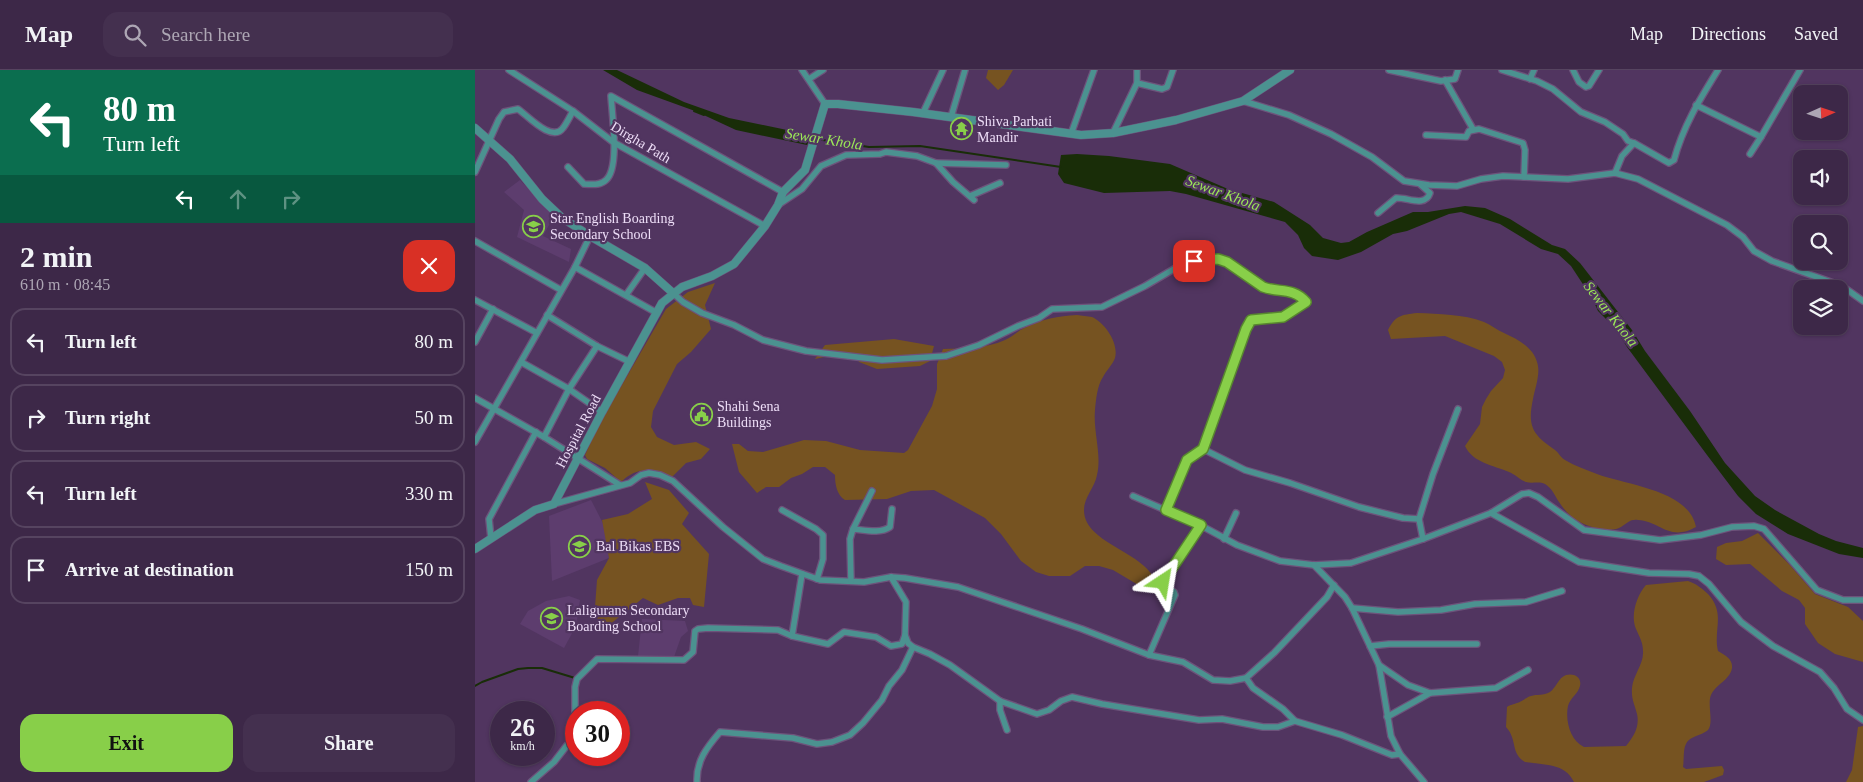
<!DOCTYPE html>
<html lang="en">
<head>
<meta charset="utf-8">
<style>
	:root { --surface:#3d2848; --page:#44304f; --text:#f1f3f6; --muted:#ada6b4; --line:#564460; --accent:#88cf49 }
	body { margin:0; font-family:"Times New Roman",serif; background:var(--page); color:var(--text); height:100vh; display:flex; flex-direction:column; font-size:19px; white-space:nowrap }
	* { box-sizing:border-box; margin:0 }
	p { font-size:16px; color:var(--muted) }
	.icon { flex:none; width:28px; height:28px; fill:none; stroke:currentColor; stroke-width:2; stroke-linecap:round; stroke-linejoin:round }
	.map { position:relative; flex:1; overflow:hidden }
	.sheet { display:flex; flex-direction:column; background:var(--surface); width:475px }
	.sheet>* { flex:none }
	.guide { background:#0b6e4f; color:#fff; overflow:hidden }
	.needle { width:32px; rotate:87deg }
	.controls { position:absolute; left:1318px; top:15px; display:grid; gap:10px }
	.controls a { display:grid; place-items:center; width:55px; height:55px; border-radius:10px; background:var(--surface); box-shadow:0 1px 4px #0004,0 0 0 1px var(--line); font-size:25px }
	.speed { position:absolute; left:15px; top:631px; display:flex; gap:10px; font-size:25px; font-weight:700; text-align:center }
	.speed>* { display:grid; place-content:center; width:65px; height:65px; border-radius:50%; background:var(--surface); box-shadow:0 1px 4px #0004,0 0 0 1px var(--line); line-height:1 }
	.speed small { font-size:12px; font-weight:400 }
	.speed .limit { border:8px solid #d22; background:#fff; color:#111 }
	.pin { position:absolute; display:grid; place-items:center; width:42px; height:42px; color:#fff; margin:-21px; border-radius:10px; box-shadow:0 2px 8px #0006 }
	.me { position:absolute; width:55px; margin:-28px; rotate:33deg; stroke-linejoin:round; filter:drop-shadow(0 0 4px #0008) }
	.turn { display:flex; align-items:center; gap:18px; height:105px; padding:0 20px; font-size:22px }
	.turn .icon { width:65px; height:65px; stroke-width:2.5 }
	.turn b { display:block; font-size:35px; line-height:42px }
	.lanes { display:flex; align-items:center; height:48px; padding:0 20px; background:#0003; justify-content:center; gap:25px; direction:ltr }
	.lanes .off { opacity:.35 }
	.round { display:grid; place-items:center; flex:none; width:52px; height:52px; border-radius:15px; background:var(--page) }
	.summary { display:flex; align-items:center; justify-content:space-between; height:85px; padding:0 20px }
	h1 { font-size:30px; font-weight:700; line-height:38px }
	.cta { display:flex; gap:10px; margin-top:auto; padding:10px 20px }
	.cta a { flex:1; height:58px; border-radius:15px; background:var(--accent); color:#111; font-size:20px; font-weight:700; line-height:58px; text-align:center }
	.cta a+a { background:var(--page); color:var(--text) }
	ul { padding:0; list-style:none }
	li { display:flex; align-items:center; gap:15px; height:68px; margin:0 10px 8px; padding:0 10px; border:2px solid var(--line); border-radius:15px }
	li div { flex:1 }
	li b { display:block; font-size:19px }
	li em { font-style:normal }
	header { display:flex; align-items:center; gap:30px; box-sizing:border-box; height:70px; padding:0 25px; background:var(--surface); border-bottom:1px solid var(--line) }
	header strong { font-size:24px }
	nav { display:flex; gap:28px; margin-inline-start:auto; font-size:18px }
	.search { width:350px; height:45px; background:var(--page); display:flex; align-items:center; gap:12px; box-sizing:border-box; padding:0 18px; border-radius:15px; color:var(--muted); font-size:19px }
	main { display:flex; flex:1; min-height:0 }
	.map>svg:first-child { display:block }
	.built { fill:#5d3d6e }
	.green { fill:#765321 }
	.water { fill:#192d08 }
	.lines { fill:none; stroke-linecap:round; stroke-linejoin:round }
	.stream { stroke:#192d08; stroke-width:2 }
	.minor-casing { stroke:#6d537b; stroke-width:8 }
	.tertiary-casing { stroke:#6d537b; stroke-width:9 }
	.minor { stroke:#4b9290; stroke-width:5.5 }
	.tertiary { stroke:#4b9290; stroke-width:8 }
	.route-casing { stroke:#58872f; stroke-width:12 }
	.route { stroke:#88cf49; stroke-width:9 }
	.labels { text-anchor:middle; stroke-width:4.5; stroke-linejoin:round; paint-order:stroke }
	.poi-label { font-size:14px; fill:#edddf7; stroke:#513560; text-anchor:start }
	.street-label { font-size:14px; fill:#edddf7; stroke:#513560 }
	.water-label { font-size:15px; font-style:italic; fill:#9be758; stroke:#513560 }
</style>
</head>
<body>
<header>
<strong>Map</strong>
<div class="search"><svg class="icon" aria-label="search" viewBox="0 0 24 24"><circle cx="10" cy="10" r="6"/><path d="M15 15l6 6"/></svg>Search here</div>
<nav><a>Map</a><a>Directions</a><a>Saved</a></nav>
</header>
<main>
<section class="sheet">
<div class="guide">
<div class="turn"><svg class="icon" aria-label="left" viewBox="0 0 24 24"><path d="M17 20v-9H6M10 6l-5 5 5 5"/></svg><div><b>80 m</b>Turn left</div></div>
<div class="lanes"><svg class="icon" aria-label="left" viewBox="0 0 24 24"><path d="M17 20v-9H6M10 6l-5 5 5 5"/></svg><svg class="icon off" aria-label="ahead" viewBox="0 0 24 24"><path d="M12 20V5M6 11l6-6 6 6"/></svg><svg class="icon off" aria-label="right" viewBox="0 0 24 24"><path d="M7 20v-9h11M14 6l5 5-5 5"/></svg></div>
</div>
<div class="summary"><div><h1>2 min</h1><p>610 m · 08:45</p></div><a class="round" style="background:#d93025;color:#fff"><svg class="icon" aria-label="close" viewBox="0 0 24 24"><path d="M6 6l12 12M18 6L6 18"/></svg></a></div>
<ul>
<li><svg class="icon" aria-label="left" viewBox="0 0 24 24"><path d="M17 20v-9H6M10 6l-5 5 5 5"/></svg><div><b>Turn left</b></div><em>80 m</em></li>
<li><svg class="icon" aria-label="right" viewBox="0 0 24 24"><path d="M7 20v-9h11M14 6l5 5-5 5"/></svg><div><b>Turn right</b></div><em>50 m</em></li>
<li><svg class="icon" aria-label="left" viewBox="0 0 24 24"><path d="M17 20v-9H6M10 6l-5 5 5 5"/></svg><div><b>Turn left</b></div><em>330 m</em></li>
<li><svg class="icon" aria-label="arrive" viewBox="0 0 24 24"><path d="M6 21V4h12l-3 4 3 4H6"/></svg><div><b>Arrive at destination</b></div><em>150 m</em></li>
</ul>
<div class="cta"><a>Exit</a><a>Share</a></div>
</section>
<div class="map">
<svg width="1388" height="712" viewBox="0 0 1388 712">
	<rect width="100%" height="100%" fill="#513560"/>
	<g class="built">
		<path d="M45 110 79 146 68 166 96 179 94 192 42 167 49 140 29 122Z"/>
		<path d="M116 430 133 463 134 488 77 511 74 446Z"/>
		<path d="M94 526 105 530 101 556 89 578 45 554 53 541 71 531Z"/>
		<path d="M167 549 210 551 213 561 206 567 199 587 163 586Z"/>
	</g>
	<g class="green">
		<path d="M513 0H538L529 15 523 20 511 8Z"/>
		<path d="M240 213 230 235 236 259 216 282 202 294 178 341 176 357 182 367 199 375 221 372 235 379 226 389 211 393 197 407C176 400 164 395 146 412L130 398 112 389 110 385 123 356 191 239 213 222Z"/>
		<path d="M942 243C964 244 988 244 1009 252 1016 255 1022 260 1029 263 1042 269 1058 277 1062 292 1066 303 1060 318 1058 329 1052 357 1058 365 1080 380 1084 383 1086 388 1090 390 1100 396 1112 400 1122 404 1151 415 1214 420 1221 457 1194 472 1185 451 1163 450 1155 449 1153 453 1146 457 1140 461 1127 460 1120 458 1103 453 1094 447 1084 432 1080 426 1077 418 1070 414 1064 411 1057 414 1051 412 1045 410 1040 404 1034 402 1018 395 998 393 990 376L1005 354 1007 337 1011 329 1016 321 1028 308 1030 300 1027 292 1019 286 970 266 916 269 913 260C921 245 926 245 942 243Z"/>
		<path d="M602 245C606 246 613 246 617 247 630 253 644 273 640 288 638 294 631 301 628 307 622 316 621 330 620 340 618 362 627 384 622 405 620 417 609 427 609 440 609 476 678 482 682 518L674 519 665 516 638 500 624 496H610L595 506H574L561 502 546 491 526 464 510 448 459 420 436 421 412 429 370 430C362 425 360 415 360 405L350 397H338L327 404 316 408 304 417H291L282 423 264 402 257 374H264L273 381 288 382 329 370 351 371 385 380 429 383 433 380 457 336 462 319V294L468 279C489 278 510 279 530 270 537 267 543 261 549 258 567 249 583 246 602 245Z"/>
		<path d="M419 269 459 276 455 291 445 296 402 299 384 292 381 285 364 282 354 286 340 289 350 275Z"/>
		<path d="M170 412 194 420 214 443 207 454 234 484 229 537 218 535 215 528H203L183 535 168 528 124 563 120 537 122 510 134 488 127 450 153 444 177 429Z"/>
		<path d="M1283 463 1314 494 1340 524 1373 537 1388 551V592L1360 584 1343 573 1330 554V538L1324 530 1307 521 1275 494 1251 495 1241 489 1242 477 1251 473 1267 471Z"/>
		<path d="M1213 511C1222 514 1226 518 1233 524 1251 544 1238 559 1243 581 1250 585 1258 589 1257 598 1255 610 1241 614 1236 625 1232 634 1239 653 1233 660 1230 663 1223 665 1219 667 1206 672 1210 685 1208 697L1211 699 1247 696 1249 700 1248 705 1229 712H1099C1090 693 1069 695 1050 692 1035 683 1043 670 1031 657L1032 637C1036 634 1038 635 1042 633 1047 632 1051 627 1056 626 1062 624 1068 626 1075 622 1081 618 1083 608 1091 605 1099 603 1107 607 1105 616 1103 624 1095 628 1093 636 1090 650 1095 671 1109 677L1151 676C1158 667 1165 657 1162 644 1160 635 1156 629 1157 618 1158 605 1169 594 1168 581 1168 572 1164 566 1161 559 1155 545 1162 525 1171 515Z"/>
		<path d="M1388 656V712H1371L1377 700 1383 657Z"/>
	</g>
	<g class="water">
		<path d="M128 0H142L209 32 254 48 336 65 332 75 261 60 220 41 162 20Z"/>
		<path d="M602 84 634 86 695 94 753 119 799 132 835 155 848 168 866 173 874 172 892 162 938 142H953L990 136 1010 138 1035 149 1077 175 1090 179 1105 193 1157 260 1170 281 1215 341 1250 393 1280 426 1300 440 1344 464 1361 471 1388 478V488L1364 484 1313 464 1281 444 1263 426 1232 385 1152 277 1140 258 1123 241 1117 228 1096 196 1083 184 1066 179 1025 154 986 142 974 144 932 161 918 164 886 182 863 190 837 186 829 178 823 165 810 152 711 124 695 121 629 123 589 113 583 104 586 85Z"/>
	</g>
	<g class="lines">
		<g class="stream">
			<path d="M219 41 229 45"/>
			<path d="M341 69 394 77 445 76 586 97"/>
			<path d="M0 616 7 612 43 599 53 598H67L100 608"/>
		</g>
		<defs>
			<g id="minor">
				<path d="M34 0 98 41 138 72 290 156"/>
				<path d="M327 0 350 34"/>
				<path d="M662 0V13L687 19 692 17 698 0"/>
				<path d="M914 0 966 11 980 9 983 0"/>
				<path d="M1027 0 1062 11 1078 19 1106 42 1130 52 1148 64 1153 71 1159 73"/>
				<path d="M1098 0 1104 12 1111 17 1114 16 1124 0"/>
				<path d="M334 9 348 0"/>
				<path d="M1055 9 1059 0"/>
				<path d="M970 10 998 59"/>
				<path d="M768 31 814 45 856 64 897 87 929 111 954 115 982 116 1006 109 1028 106 1093 109 1140 103 1163 109 1252 155 1268 167 1279 181 1297 191 1367 216 1388 231"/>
				<path d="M1221 35 1286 67 1325 0"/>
				<path d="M448 43 468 0"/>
				<path d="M476 47 490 0"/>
				<path d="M638 63 662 13"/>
				<path d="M596 64 619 0"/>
				<path d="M951 65 991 67 994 61 1004 59 1048 73 1050 80 1049 107"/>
				<path d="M1275 84 1286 67"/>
				<path d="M461 93 531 95"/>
				<path d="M93 97 109 114C116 114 125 116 131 110 145 98 137 44 136 26L308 122"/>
				<path d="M0 102 24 49 29 42 43 39C53 46 77 73 88 58 92 53 95 46 98 41"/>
				<path d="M1140 103 1147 86 1159 73 1194 93 1199 90C1208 56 1225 29 1243 0"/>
				<path d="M495 126 525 113"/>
				<path d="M303 135 327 119 346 96 371 85 405 84 411 82 442 86 461 93 478 112 499 130"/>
				<path d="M903 143 921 128C932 127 950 138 955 123L946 115"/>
				<path d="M0 171 86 220"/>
				<path d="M100 197 182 243"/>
				<path d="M198 223 208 232 227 243 259 255 288 270 331 281 407 290 471 286 504 275 543 256 564 248 577 239 627 237 670 216 704 196 727 189H743L752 192 788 217C803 222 819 218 831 232 817 248 796 248 777 250L771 259 728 379 712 390 691 440"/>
				<path d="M151 225 170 198"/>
				<path d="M0 230 62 263"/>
				<path d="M72 245 122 276 155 292"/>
				<path d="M0 272 18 239"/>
				<path d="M46 292 94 319 127 342"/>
				<path d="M0 328 69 367 145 415"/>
				<path d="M69 367 94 319 122 276"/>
				<path d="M0 372 100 197 115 166"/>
				<path d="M728 379 770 400 815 413 884 437 928 448 944 449"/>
				<path d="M658 426 725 455 762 475 805 491 839 495 876 493 948 469 1016 443 1047 424 1054 423 1063 427 1109 460 1185 470 1226 465 1257 457 1279 456 1289 459 1342 520 1368 530H1388"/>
				<path d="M79 434 155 413 166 405 174 403 185 405 198 411 248 457 288 489 306 496 345 510 389 512 416 507 430 508 483 517 607 559 674 585 708 592 738 610 755 611 771 608 799 583 852 527 859 515"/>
				<path d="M307 440 341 459 348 465V489L342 509"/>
				<path d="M1016 443 1104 492 1174 503 1214 504 1224 506 1234 514 1266 552 1298 576 1345 602 1359 618 1372 639 1388 650"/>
				<path d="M378 459C390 460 405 464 415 457L417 439"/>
				<path d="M16 468 14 449 61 362"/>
				<path d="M749 469 761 443"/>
				<path d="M948 469 944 449 958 404 983 339"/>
				<path d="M839 495 870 527 877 538 904 595 916 666 925 684 949 712"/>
				<path d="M416 507 431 532 430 565 433 573 438 577 455 584 475 595 525 631 562 644 574 640 586 631 597 627 627 634 724 650 747 649 788 657H803L820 651"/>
				<path d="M376 511 375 469 378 459 397 421"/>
				<path d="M877 538 923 542 966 540 1000 534 1051 532 1087 521"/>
				<path d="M317 566 327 504"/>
				<path d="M895 576 914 574H1002"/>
				<path d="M674 585 700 525 699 522 689 514 688 510 725 455"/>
				<path d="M904 595 933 615 955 623 1021 618 1053 600"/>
				<path d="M771 608 778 618 808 639 820 651 867 665 917 685 925 684"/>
				<path d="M525 631V640L532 660"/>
				<path d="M912 647 955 623"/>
				<path d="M56 712 79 692 100 665V617L102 609 122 589 209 590 218 582 220 561 223 559 233 558 303 560 317 566 353 574 369 562 401 567 416 576 427 574 430 565"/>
				<path d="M222 712C221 691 232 677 245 662L318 668 342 674 357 672 375 665 388 653 407 630 414 616 427 600 438 577"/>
			</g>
			<g id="tertiary">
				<path d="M0 58 35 89 67 129 86 147 115 166 170 198 198 223"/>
				<path d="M0 479 60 440 79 434 127 342 187 233 207 217 237 206 259 194 290 156 303 135 308 122 330 100 350 34H363L438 42 606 65 638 63 701 50 768 31 815 0"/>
			</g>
		</defs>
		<use href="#minor" class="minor-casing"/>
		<use href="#tertiary" class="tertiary-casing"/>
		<use href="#minor" class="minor"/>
		<use href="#tertiary" class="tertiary"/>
	</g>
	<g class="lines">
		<defs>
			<path id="route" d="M688 512 726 455 691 440 712 390 728 379 771 259 776 250 808 247 831 232C818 217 804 223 788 217L752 192 743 189 719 191"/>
		</defs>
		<use href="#route" class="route-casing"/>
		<use href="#route" class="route"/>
	</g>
	<defs>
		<symbol id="temple-ring" viewBox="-11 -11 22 22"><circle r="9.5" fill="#513560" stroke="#88cf49" stroke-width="1.5"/><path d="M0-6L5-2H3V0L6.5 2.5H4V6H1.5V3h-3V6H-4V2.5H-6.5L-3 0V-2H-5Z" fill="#88cf49"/></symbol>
		<symbol id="school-ring" viewBox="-11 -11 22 22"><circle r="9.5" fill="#513560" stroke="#88cf49" stroke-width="1.5"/><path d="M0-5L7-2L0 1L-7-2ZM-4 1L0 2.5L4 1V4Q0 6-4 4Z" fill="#88cf49"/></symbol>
		<symbol id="civic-ring" viewBox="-11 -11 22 22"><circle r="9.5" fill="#513560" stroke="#88cf49" stroke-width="1.5"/><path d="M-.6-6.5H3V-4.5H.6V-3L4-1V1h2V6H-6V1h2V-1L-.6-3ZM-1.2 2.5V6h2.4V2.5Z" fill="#88cf49"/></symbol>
	</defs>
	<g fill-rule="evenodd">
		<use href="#temple-ring" x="474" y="46" width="25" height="25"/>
		<use href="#school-ring" x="46" y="144" width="25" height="25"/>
		<use href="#civic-ring" x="214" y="332" width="25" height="25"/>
		<use href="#school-ring" x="92" y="464" width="25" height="25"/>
		<use href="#school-ring" x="64" y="536" width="25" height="25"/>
	</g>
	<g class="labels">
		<g class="poi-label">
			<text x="502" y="56">Shiva Parbati<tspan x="502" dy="16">Mandir</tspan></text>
			<text x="75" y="153">Star English Boarding<tspan x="75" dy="16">Secondary School</tspan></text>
			<text x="242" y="341">Shahi Sena<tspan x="242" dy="16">Buildings</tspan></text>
			<text x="121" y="481">Bal Bikas EBS</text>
			<text x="92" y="545">Laligurans Secondary<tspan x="92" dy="16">Boarding School</tspan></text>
		</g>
		<g class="street-label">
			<text transform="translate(166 72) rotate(31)" y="5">Dirgha Path</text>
			<text transform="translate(103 361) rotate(-62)" y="5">Hospital Road</text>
		</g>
		<g class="water-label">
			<text transform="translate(349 69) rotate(9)" y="5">Sewar Khola</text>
			<text transform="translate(748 123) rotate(20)" y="5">Sewar Khola</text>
			<text transform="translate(1136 244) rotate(52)" y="5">Sewar Khola</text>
		</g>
	</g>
</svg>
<div class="controls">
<a><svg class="needle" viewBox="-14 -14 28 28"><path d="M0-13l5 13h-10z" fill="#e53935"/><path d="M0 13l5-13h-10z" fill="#ada6b4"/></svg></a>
<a><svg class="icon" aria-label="sound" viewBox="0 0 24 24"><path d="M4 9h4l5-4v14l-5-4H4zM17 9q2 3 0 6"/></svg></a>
<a><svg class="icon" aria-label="search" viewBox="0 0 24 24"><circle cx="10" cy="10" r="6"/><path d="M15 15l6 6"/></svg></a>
<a><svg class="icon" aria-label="layers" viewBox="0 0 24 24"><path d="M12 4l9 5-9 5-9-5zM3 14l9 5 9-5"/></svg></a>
</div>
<div class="speed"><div>26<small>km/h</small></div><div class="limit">30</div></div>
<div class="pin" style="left:719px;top:191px;background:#d93025"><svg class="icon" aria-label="arrive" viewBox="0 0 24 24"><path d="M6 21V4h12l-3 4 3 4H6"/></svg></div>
<svg class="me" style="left:688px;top:512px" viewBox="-20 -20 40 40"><path d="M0-17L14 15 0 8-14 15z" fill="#88cf49" stroke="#fff" stroke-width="4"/></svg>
</div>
</main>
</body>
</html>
